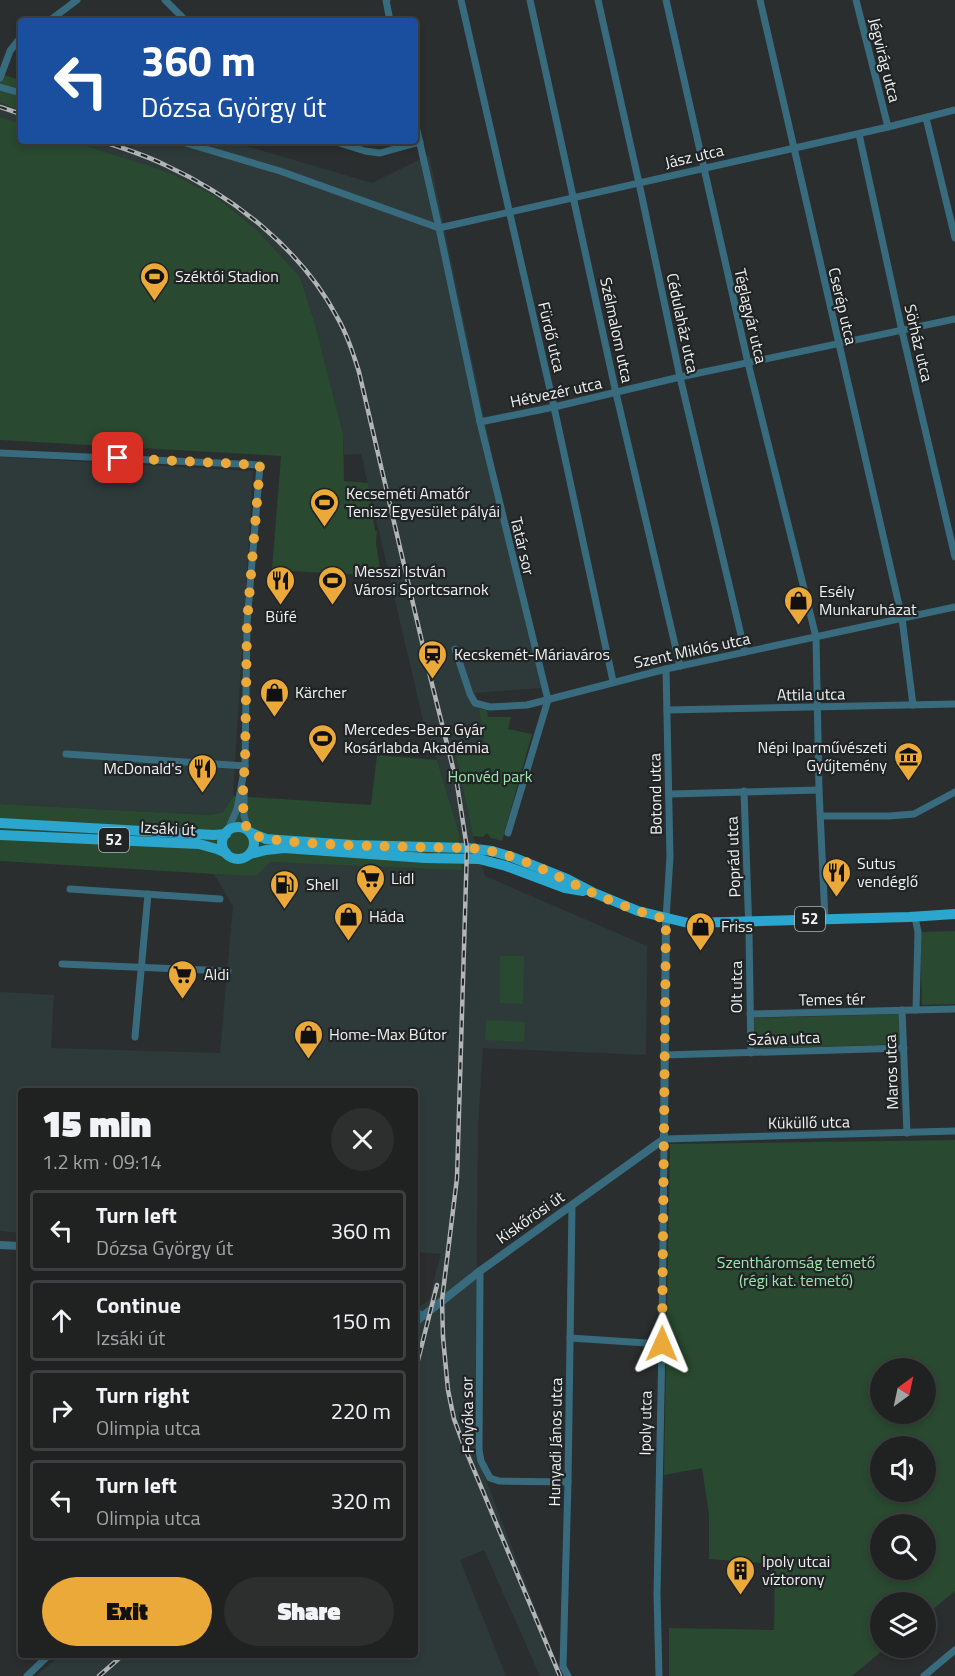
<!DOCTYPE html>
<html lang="en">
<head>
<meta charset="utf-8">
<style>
	:root { --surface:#202222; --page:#2d2f2f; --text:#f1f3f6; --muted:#a2a4a5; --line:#3d3f40; --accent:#eba93a }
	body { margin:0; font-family:"Titillium Web",sans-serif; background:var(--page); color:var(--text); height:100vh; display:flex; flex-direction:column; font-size:22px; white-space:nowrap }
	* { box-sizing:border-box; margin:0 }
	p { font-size:20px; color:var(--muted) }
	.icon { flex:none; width:33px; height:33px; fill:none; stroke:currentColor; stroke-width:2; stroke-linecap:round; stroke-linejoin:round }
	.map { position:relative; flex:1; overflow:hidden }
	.drawer { position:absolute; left:18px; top:1088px; width:400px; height:570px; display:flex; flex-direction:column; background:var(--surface); border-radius:6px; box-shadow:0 3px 9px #0003,0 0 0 2px var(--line) }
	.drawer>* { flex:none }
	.guide { position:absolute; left:18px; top:18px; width:400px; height:126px; border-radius:6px; box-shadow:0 3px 9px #0003,0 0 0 2px var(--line); background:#1a4fa0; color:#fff; overflow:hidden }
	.needle { width:39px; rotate:33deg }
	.fabs { position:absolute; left:870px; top:1358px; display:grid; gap:12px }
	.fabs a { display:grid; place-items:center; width:66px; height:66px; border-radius:50%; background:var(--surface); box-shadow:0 3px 9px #0003,0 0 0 2px var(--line); font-size:30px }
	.pin { position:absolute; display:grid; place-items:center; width:51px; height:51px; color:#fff; margin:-26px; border-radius:12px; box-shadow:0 3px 9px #0006 }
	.me { position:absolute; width:66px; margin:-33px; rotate:1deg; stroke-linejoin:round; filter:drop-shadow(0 0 4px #0008) }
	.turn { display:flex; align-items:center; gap:21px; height:126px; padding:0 24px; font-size:27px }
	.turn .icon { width:78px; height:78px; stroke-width:2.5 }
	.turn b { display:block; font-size:42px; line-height:51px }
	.round { display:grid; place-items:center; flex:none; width:63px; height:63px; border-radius:32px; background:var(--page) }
	.headline { display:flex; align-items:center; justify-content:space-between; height:102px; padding:0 24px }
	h1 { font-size:36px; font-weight:800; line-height:45px }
	.button { display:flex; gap:12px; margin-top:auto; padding:12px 24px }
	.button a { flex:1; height:69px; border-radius:36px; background:var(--accent); color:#111; font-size:24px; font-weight:800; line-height:69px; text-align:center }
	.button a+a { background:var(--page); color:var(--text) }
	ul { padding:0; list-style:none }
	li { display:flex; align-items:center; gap:18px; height:81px; margin:0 12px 9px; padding:0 12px; border:3px solid var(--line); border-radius:6px }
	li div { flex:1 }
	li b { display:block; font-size:22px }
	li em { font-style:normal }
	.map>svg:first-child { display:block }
	.built { fill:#2e3a3a }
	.green { fill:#294930; fill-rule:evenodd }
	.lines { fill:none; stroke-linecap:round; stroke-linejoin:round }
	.minor { stroke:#386b7e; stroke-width:7 }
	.tertiary { stroke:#386b7e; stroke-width:8 }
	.primary { stroke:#2ba6ce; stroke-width:10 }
	.rail-casing { stroke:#b2b5b5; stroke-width:4.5 }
	.rail { stroke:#202424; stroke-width:2; stroke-dasharray:7; stroke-linecap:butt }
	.route { stroke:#eba93a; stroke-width:10; stroke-dasharray:0 18 }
	.labels { text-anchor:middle; stroke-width:4.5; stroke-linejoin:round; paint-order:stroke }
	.shield { fill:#202424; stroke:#b2b4b4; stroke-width:1.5 }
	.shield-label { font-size:15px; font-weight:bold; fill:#f0f2f2 }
	.street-label { font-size:16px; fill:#f0f2f2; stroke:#202424 }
	.poi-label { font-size:16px; fill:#f0f2f2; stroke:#202424; text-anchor:start }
	.park-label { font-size:16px; fill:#9ce5ac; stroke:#202424 }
</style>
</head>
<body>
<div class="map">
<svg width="955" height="1676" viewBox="0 0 955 1676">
	<rect width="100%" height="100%" fill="#2a2e2e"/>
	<g class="built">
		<path d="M0 103 21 110V124L0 117Z"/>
		<path d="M72 141H112L132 148 135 141H229L372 183 429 155 541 688 475 693 481 715 485 746 455 751 473 836 485 876 647 946 646 1055 483 1048 478 1125 475 1452 559 1669 563 1676H540L484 1550 460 1560 506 1676H36L60 1655 416 1654V1309L429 1300 441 1254 416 1252V1090H21V1233L0 1231V992L54 995 51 1048 220 1053 233 906 214 874 257 876 269 862 315 863 458 830 437 760 423 720 361 454 344 455 343 434 315 324 300 277 257 230 215 196 169 173Z"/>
		<path d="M0 457 253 471 233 796 223 812 209 815 0 804Z"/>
	</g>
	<g class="green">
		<path d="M0 74 21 80V110L0 103Z"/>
		<path d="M0 117 21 124V141H72L170 173 215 196 257 230 300 277 315 324 343 434 344 481 368 483 375 531H377L376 543 381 576 272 570 281 456 0 440Z"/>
		<path d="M479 709 487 710 488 717H511L508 729 532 734 502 841 491 838 487 833 483 837 473 836 455 751 485 746Z"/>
		<path d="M377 755 437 760 458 830 462 870 270 862 257 876 214 874 0 861V804L209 815 223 812 233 796 371 805Z"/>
		<path d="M955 931V1004L922 1005 920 932Z"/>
		<path d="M500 956H524L523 1004 500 1003Z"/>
		<path d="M900 1014 901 1044 755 1049 754 1018Z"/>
		<path d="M486 1020 525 1022 524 1042 485 1040Z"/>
		<path d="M955 1140V1591L926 1615V1602H880V1647H887L852 1676H669V1628L774 1630 775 1564 709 1559V1514L702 1468 664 1475 670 1144ZM880 1368H926V1413H880ZM880 1446H926V1491H880ZM880 1524H926V1569H880Z"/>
	</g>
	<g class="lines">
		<g class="minor">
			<path d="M165 0 186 21"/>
			<path d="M387 0H386L390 21"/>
			<path d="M461 0 554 407 613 681"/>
			<path d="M530 0 616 393 680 666"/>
			<path d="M598 0 639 183 680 377 745 652"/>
			<path d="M666 0 748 363 816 637 819 790 825 919"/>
			<path d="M760 0 902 618 913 705"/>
			<path d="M856 0 888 127"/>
			<path d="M49 21 77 0"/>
			<path d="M0 78 10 51 21 37"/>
			<path d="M0 87 21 93"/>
			<path d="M926 118 955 238"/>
			<path d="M416 126 439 228 480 422 548 700 508 833"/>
			<path d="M859 134 902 331 955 557"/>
			<path d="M179 141 280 171 439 228"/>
			<path d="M333 141 365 151 380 153 420 142"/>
			<path d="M439 228 888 127 955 110"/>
			<path d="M480 422 554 407 680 377 955 319"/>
			<path d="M0 453 260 465 247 623 245 766 237 809 227 832"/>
			<path d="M455 649 470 694 475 703 490 707 527 705 666 669 955 607"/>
			<path d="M667 710 955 704"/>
			<path d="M66 754 245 766"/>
			<path d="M744 791 749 933 751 1053"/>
			<path d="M244 792V816L249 831"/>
			<path d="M670 794 819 790"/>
			<path d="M821 816H889L914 814 955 792"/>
			<path d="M70 889 220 899"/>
			<path d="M915 917 918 932 916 1010"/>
			<path d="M666 919 670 857 666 669"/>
			<path d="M62 964 228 971"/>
			<path d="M902 1010 907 1133"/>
			<path d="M750 1014 955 1009"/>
			<path d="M135 1037 148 894"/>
			<path d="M664 1055 904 1048"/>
			<path d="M480 1271 479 1450 481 1461 490 1478 499 1481 568 1482"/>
			<path d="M416 1323 423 1316"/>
			<path d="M570 1338 662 1344"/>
			<path d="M27 1676 50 1654"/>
			<path d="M568 1676 563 1667 568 1482 572 1206"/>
			<path d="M659 1676 657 1594 662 1344 664 1139 955 1131"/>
			<path d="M924 1676 955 1650"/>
		</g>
		<g class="tertiary">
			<path d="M0 1245 21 1246"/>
			<path d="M416 1313 423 1316 480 1271 664 1139 666 919"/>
		</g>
		<g class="primary">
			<path d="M0 823 214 835 226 834"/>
			<circle cx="238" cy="843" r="16"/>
			<path d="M251 833 266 839 279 840 354 845 467 848 492 851 512 857 567 879 592 892 638 911 688 923 909 917 955 914"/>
			<path d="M0 835 199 844 217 849 226 853"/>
			<path d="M250 854 266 850 284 848 425 858 479 859 506 866 565 888 583 891"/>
		</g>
		<defs>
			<g id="rail">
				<path d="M0 107 21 114"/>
				<path d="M101 141C123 148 145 155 165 165 233 196 302 250 337 317 347 334 353 353 359 372L429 672 457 784 467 848 457 1178 442 1300 443 1337 448 1390 454 1419 464 1446 560 1676"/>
				<path d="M416 1368 437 1285"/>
				<path d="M99 1676 124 1654"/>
			</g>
		</defs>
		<use href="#rail" class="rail-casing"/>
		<use href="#rail" class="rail"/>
	</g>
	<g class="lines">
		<path class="route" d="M118 458 260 465 247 623 245 766C243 779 240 824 250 833 266 847 437 847 469 848 514 851 553 875 593 893 616 903 641 913 666 919L662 1344"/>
	</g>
	<defs>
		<symbol id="stadium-pin" viewBox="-11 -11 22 30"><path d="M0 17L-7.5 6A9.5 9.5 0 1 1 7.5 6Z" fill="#eba93a" stroke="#202424"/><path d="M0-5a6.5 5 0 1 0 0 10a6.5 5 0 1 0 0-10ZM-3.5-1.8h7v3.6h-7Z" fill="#111"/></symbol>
		<symbol id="restaurant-pin" viewBox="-11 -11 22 30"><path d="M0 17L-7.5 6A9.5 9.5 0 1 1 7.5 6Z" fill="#eba93a" stroke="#202424"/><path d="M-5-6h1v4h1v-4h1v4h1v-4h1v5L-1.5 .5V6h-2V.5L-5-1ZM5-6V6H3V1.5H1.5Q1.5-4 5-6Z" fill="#111"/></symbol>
		<symbol id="shop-pin" viewBox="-11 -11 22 30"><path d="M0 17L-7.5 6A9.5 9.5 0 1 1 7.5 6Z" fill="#eba93a" stroke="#202424"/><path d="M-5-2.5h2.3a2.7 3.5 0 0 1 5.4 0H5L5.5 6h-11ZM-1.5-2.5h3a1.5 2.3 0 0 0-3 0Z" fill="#111"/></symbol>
		<symbol id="station-pin" viewBox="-11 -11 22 30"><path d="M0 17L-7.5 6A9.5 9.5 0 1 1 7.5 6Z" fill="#eba93a" stroke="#202424"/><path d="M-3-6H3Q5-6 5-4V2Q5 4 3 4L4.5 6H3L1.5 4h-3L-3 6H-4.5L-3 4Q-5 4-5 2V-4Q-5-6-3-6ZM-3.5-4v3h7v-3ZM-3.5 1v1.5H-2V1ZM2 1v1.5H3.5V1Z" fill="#111"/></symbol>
		<symbol id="museum-pin" viewBox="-11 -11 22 30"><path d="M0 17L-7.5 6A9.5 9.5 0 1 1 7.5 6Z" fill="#eba93a" stroke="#202424"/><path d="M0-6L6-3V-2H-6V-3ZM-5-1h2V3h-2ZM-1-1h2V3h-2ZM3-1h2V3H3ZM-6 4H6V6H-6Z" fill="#111"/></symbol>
		<symbol id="supermarket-pin" viewBox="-11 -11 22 30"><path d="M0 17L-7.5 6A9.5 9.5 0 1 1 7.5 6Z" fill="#eba93a" stroke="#202424"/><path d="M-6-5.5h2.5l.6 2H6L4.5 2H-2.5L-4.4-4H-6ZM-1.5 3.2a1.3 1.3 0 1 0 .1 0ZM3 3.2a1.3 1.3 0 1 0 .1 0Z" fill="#111"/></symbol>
		<symbol id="fuel-pin" viewBox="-11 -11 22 30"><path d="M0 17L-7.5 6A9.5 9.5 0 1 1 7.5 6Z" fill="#eba93a" stroke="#202424"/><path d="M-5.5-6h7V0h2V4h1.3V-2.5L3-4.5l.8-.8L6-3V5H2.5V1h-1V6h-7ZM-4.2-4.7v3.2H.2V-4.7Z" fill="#111"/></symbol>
		<symbol id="building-pin" viewBox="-11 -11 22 30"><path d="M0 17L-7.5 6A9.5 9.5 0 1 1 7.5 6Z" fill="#eba93a" stroke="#202424"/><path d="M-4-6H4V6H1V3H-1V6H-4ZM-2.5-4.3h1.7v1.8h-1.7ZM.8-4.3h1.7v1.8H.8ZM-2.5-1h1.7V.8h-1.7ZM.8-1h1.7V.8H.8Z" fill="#111"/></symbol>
	</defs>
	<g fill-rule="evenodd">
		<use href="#stadium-pin" x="138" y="260" width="33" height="45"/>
		<use href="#stadium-pin" x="308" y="486" width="33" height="45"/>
		<use href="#restaurant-pin" x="264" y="564" width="33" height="45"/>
		<use href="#stadium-pin" x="316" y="564" width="33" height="45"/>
		<use href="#shop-pin" x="782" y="584" width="33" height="45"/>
		<use href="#station-pin" x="416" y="638" width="33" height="45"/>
		<use href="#shop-pin" x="258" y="676" width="33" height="45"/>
		<use href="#stadium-pin" x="306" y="722" width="33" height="45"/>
		<use href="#museum-pin" x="892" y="740" width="33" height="45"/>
		<use href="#restaurant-pin" x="186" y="752" width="33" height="45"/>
		<use href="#restaurant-pin" x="820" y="856" width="33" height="45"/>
		<use href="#supermarket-pin" x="354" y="862" width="33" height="45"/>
		<use href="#fuel-pin" x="268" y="868" width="33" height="45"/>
		<use href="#shop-pin" x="332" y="900" width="33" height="45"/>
		<use href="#shop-pin" x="684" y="910" width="33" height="45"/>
		<use href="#supermarket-pin" x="166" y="958" width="33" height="45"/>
		<use href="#shop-pin" x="292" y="1018" width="33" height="45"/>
		<use href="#building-pin" x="724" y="1554" width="33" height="45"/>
	</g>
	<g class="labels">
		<g class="shield">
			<rect x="99" y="828" width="30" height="24" rx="4.5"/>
			<rect x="795" y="907" width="30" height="24" rx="4.5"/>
		</g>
		<g class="shield-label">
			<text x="114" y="845">52</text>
			<text x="810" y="924">52</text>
		</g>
		<g class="street-label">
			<text transform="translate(885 60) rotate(76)" y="6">Jégvirág utca</text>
			<text transform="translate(694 156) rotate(-13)" y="6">Jász utca</text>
			<text transform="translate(843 306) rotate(77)" y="6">Cserép utca</text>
			<text transform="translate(751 316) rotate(77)" y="6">Téglagyár utca</text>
			<text transform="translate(683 323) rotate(78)" y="6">Cédulaház utca</text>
			<text transform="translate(617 330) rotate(78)" y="6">Szélmalom utca</text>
			<text transform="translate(552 337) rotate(77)" y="6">Fürdő utca</text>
			<text transform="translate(919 343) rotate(77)" y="6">Sörház utca</text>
			<text transform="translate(556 392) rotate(-12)" y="6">Hétvezér utca</text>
			<text transform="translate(523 546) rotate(77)" y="6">Tatár sor</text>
			<text transform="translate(692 650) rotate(-12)" y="6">Szent Miklós utca</text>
			<text transform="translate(811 694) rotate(-1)" y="6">Attila utca</text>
			<text transform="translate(655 794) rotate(-91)" y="6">Botond utca</text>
			<text transform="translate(168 828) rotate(3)" y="6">Izsáki út</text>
			<text transform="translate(733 857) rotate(-92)" y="6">Poprád utca</text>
			<text transform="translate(736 987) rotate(-90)" y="6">Olt utca</text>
			<text transform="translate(832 999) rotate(-1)" y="6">Temes tér</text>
			<text transform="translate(784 1038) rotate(-2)" y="6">Száva utca</text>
			<text transform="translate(891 1072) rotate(-92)" y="6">Maros utca</text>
			<text transform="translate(809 1122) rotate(-1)" y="6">Küküllő utca</text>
			<text transform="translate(530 1217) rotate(-35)" y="6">Kiskőrösi út</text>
			<text transform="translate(467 1415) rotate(-91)" y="6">Folyóka sor</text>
			<text transform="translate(645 1423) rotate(-89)" y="6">Ipoly utca</text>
			<text transform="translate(555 1442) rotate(-89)" y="6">Hunyadi János utca</text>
		</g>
		<g class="poi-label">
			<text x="175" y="282">Széktói Stadion</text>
			<text x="346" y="499">Kecseméti Amatőr<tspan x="346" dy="18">Tenisz Egyesület pályái</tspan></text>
			<text x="354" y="577">Messzi István<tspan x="354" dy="18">Városi Sportcsarnok</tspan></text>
			<text x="819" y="597">Esély<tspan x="819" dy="18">Munkaruházat</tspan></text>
			<text x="281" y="622" text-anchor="middle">Büfé</text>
			<text x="454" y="660">Kecskemét-Máriaváros</text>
			<text x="295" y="698">Kärcher</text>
			<text x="344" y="735">Mercedes-Benz Gyár<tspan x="344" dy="18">Kosárlabda Akadémia</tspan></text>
			<text x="887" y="753" text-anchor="end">Népi Iparművészeti<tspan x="887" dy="18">Gyűjtemény</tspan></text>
			<text x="182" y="774" text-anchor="end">McDonald's</text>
			<text x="857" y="869">Sutus<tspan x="857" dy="18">vendéglő</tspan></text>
			<text x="391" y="884">Lidl</text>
			<text x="306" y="890">Shell</text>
			<text x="369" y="922">Háda</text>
			<text x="721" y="932">Friss</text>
			<text x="204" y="980">Aldi</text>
			<text x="329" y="1040">Home-Max Bútor</text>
			<text x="762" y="1567">Ipoly utcai<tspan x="762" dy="18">víztorony</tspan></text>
		</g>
		<g class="park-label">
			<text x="490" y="782">Honvéd park</text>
			<text x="796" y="1268">Szentháromság temető<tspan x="796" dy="18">(régi kat. temető)</tspan></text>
		</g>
	</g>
</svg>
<div class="fabs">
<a><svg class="needle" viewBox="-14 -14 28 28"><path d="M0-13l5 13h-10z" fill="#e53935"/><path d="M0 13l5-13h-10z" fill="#a2a4a5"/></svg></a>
<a><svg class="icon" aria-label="sound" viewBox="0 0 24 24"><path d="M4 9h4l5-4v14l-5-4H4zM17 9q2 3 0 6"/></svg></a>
<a><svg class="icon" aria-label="search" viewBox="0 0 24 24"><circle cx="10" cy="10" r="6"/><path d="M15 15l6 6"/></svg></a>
<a><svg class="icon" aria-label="layers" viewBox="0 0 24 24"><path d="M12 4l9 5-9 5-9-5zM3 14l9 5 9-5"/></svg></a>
</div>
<div class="pin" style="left:118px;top:458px;background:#d93025"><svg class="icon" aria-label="arrive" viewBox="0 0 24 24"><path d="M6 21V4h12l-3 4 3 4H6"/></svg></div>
<svg class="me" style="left:662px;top:1344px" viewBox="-20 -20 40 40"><path d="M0-17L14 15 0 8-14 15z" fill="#eba93a" stroke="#fff" stroke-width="4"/></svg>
<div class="guide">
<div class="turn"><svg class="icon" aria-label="left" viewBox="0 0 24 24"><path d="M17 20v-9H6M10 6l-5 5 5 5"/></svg><div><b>360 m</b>Dózsa György út</div></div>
</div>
<section class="drawer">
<div class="headline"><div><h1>15 min</h1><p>1.2 km · 09:14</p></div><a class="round"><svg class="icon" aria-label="close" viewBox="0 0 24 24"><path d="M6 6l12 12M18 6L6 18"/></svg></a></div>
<ul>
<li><svg class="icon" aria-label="left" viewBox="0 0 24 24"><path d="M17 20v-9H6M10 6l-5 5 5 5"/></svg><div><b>Turn left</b><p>Dózsa György út</p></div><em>360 m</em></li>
<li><svg class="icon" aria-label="ahead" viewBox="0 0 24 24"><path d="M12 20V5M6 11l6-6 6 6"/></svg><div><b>Continue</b><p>Izsáki út</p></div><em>150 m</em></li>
<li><svg class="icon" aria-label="right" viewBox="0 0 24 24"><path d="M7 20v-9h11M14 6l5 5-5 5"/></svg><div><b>Turn right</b><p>Olimpia utca</p></div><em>220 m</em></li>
<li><svg class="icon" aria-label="left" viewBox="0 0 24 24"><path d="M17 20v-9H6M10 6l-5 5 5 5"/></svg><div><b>Turn left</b><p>Olimpia utca</p></div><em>320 m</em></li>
</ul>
<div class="button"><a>Exit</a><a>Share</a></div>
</section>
</div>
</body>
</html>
